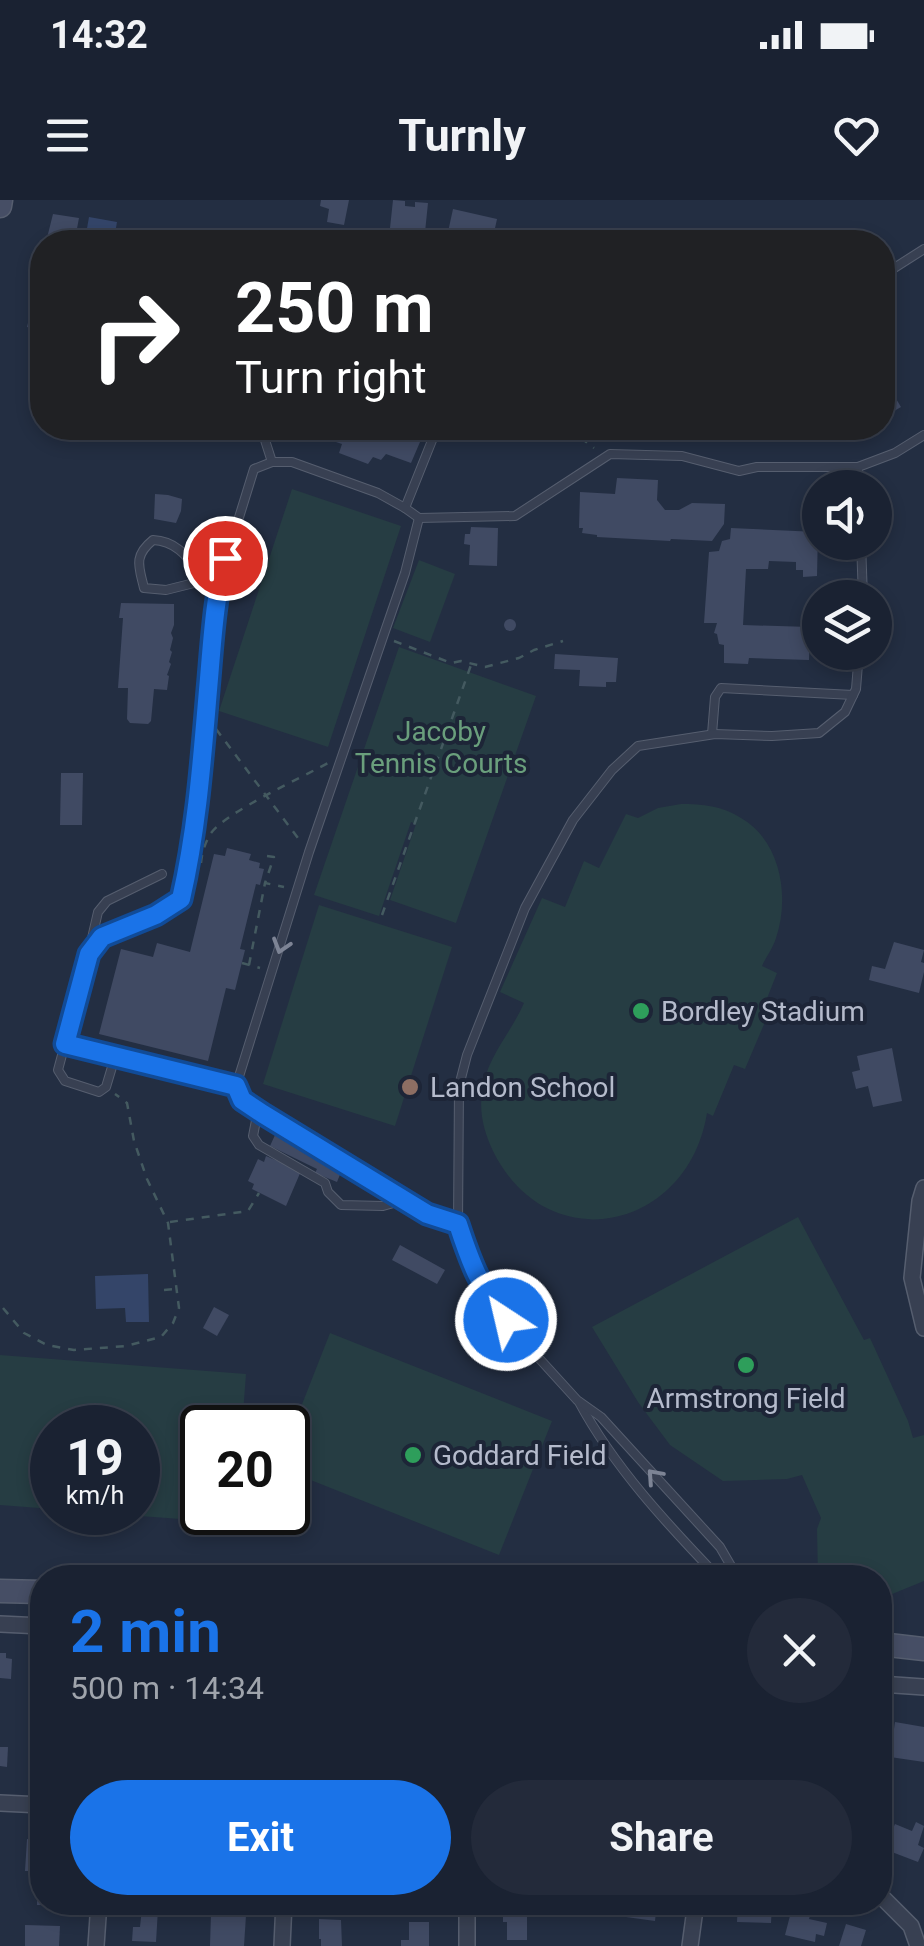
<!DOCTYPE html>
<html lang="en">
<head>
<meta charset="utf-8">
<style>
	:root { --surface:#1a2232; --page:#232a3a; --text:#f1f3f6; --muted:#9fa4ac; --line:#383f4d; --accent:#1a73e8 }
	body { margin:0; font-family:Roboto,sans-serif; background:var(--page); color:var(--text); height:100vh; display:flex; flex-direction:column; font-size:38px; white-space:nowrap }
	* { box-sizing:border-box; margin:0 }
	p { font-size:32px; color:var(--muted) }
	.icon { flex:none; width:55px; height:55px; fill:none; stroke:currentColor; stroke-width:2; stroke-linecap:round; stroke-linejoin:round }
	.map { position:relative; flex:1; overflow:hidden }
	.panel { position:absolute; left:30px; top:1365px; width:862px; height:350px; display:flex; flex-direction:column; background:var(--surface); border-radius:40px; box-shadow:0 5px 15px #0003,0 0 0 2px var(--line) }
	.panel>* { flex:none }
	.guide { position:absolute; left:30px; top:30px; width:865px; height:210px; border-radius:40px; box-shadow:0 5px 15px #0003,0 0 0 2px var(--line); background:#202124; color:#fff; overflow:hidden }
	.controls { position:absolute; left:802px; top:270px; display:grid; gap:20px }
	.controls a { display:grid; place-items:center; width:90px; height:90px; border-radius:50%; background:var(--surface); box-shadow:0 5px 15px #0003,0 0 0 2px var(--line); font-size:50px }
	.speed { position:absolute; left:30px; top:1205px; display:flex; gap:20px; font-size:50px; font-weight:700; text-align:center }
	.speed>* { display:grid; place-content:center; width:130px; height:130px; border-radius:50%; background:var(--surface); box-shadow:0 5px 15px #0003,0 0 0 2px var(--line); line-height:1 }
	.speed small { font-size:25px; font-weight:400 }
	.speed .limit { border:5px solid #111; border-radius:15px; background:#fff; color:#111 }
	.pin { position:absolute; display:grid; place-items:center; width:85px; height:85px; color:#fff; margin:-42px; border:5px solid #fff; border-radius:50%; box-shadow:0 2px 10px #0007 }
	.me { position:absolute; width:110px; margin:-55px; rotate:325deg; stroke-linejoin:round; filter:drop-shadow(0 0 8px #0008) }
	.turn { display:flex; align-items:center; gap:35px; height:210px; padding:0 40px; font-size:45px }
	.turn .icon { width:130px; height:130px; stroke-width:2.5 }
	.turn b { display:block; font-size:70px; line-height:85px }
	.round { display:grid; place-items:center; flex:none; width:105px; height:105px; border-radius:52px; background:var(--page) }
	.headline { display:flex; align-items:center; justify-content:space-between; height:170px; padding:0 40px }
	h1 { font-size:60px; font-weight:700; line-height:75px; color:var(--accent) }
	.primary-button { display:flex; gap:20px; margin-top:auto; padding:20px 40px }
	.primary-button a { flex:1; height:115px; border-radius:60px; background:var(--accent); color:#fff; font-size:40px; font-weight:700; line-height:115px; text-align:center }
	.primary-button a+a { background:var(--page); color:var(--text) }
	.status { display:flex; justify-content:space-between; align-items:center; height:70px; padding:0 50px; background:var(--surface); direction:ltr }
	.status svg { height:28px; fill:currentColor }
	header { display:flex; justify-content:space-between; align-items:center; height:130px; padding:0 40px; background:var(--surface); font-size:45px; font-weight:700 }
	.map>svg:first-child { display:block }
	.green { fill:#263d43 }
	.water { fill:#344569 }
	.building { fill:#404a63 }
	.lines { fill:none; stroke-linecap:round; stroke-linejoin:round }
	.lane-casing { stroke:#565e6f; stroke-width:10 }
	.street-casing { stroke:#565e6f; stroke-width:18 }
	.secondary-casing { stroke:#565e6f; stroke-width:25 }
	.path { stroke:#445a60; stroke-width:2.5; stroke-dasharray:8 8; stroke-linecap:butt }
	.lane { stroke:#384052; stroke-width:8 }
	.street { stroke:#384052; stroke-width:15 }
	.secondary { stroke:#464e65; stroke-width:22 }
	.oneway { stroke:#7d8495 }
	.route-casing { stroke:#114b97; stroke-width:25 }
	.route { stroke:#1a73e8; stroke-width:18 }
	.leisure-dot { fill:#2e9e5b; stroke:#1d2537; stroke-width:4 }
	.education-dot { fill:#8d6e63; stroke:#1d2537; stroke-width:4 }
	.labels { text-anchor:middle; stroke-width:8; stroke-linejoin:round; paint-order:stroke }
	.park-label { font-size:28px; fill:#6a9f7c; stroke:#1d2537 }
	.poi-label { font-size:28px; fill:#b5bbcc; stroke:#1d2537; text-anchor:start }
</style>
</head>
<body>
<div class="status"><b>14:32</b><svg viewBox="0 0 49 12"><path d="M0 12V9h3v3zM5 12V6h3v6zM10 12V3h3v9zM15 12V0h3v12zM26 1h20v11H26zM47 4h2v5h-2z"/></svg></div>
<header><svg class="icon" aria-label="menu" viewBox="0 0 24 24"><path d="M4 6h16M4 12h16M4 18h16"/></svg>Turnly<svg class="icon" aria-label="heart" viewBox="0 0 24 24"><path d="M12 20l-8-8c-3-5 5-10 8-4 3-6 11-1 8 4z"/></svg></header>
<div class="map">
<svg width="924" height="1746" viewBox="0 0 924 1746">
	<rect width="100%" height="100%" fill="#232e42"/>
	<g class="green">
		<path d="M292 289 401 326 328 547 219 511Z"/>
		<path d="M419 360 455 374 430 442 393 428Z"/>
		<path d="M399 447 536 496 456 723 390 700 416 624 411 622 379 716 314 695Z"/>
		<path d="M681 604C702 604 723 606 741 618 781 641 790 697 776 738 773 748 766 757 762 766L777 773 759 819 765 822 745 869 734 865 713 916 707 913C688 1031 547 1061 493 951 484 932 479 913 482 892 486 858 511 833 524 803L500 792 542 698 565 707 584 661 599 668 626 614 638 618 658 608Z"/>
		<path d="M319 705 452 747 395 926 263 884Z"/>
		<path d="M798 1017 864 1140 870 1138 908 1221 913 1238 924 1235V1381L880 1399V1378L818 1377 817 1329 821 1318 802 1275 787 1279 723 1281 670 1245 638 1202 592 1127Z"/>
		<path d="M330 1133 552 1221 499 1355 288 1271V1240Z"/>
		<path d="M0 1155 246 1174 242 1227 202 1228V1312L235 1313V1323L99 1313 138 1312V1228H52V1309L0 1305Z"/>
	</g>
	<g class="water">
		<path d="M89 17 117 22 114 39 86 34Z"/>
		<path d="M148 1074 149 1122H126L125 1108 96 1109 95 1076Z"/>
	</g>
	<g class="building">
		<path d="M321 0H349L344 25 327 22 329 9 320 6Z"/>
		<path d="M393 0 405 1V6L415 7V2L428 3 424 42H410L411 30 390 28Z"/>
		<path d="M453 9 497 19 492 42 448 32Z"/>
		<path d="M53 14 79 18 75 39 83 40V42H46Z"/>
		<path d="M552 34 572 42H548Z"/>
		<path d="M39 71 42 72V93L35 91Z"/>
		<path d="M31 110 42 113V150L31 147 36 129 27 127Z"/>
		<path d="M889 187 901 207 882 218V191Z"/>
		<path d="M321 228H426L411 263 386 254 381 260 373 257 368 264 339 253 342 244 333 241 336 234Z"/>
		<path d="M617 278 658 280 657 300 665 310H679L692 303 725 304 724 324 712 341 671 339 670 341 597 337V335L582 333 583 328H579L580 292 615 294Z"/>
		<path d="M155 294 168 295 182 299 181 311 176 323 154 319Z"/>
		<path d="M471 327 498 328 497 366 469 365 470 345 464 344 465 334H470Z"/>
		<path d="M731 328 818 332 817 376 803 377V370H796V362L769 361 768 369H746L743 425 810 427 809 460 749 458 748 464 724 463V445L719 444 717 434 714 433 717 423H704L709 352 719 351 722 341 730 339Z"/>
		<path d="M121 403 174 404V425L171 433 173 438 170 450 172 452 169 462 171 464 167 475 169 476 167 490 154 489 151 521 148 524 130 523 127 519 128 488H118L123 418H119Z"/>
		<circle cx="510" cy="425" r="6"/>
		<path d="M555 454 618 458 616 482H606V487L579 486 580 470 554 469Z"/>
		<path d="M61 573H83L82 625H60Z"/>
		<path d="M227 648 251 654 249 660 260 663 259 668 264 669 260 685 256 684 240 749 245 750 235 790 226 788 208 861 99 834 121 749 153 757 157 743 190 752 214 654 225 656Z"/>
		<path d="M894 742 924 750 921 762 924 763V772L919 793 869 780 872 766 885 769Z"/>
		<path d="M892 848 902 901 873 907 868 886 856 889 852 872 860 870 857 856Z"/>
		<path d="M275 935 343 967 337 982 315 973 317 969 270 946Z"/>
		<path d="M266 956 301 971 286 1006 252 989 254 984 248 981 258 959 264 962Z"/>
		<path d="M400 1045 445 1070 437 1084 392 1060Z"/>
		<path d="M214 1107 229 1115 217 1136 203 1128Z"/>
		<path d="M0 1453H6V1458L12 1459 11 1479 0 1478Z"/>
		<path d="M40 1456H42V1486L36 1485Z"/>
		<path d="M895 1522 924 1527V1562L890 1557Z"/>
		<path d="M0 1547H8L7 1567 0 1566Z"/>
		<path d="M916 1622 924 1626 918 1645 924 1648 918 1662 884 1649 895 1624 912 1631Z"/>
		<path d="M27 1639 42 1641V1671H25Z"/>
		<path d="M38 1680H42V1705H37Z"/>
		<path d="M628 1702H657L655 1721 626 1717Z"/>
		<path d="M738 1702H772L771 1723 737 1722Z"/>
		<path d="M503 1705H527V1740H507V1722H503Z"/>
		<path d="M142 1708 158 1709 156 1742 132 1741 133 1727H140Z"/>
		<path d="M792 1708 811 1712 809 1719 827 1723 824 1736 816 1734 815 1742 785 1735Z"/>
		<path d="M211 1713 246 1715 244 1746H210Z"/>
		<path d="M319 1719 341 1720 342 1746H321V1739H319Z"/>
		<path d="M409 1722H429V1746H401V1740H409Z"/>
		<path d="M846 1724 866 1730 861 1746H839Z"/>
		<path d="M25 1725 60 1726 59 1746H25Z"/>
	</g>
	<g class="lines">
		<defs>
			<g id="lane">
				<path d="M798 34 805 42"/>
				<path d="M882 72H888L924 49"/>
				<path d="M268 228 264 237 272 262"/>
				<path d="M858 267V288"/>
				<path d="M405 308 437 228"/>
				<path d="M419 318 405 373 309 652 236 886 242 900 263 914 427 1013 458 1024"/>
				<path d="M861 342 863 398"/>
				<path d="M206 380C190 361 179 341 153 340 133 356 139 367 144 388L166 390 206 380 219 382"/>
				<path d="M712 534 715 497 721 488 853 495"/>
				<path d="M89 751 98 712 107 701 162 674"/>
				<path d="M65 843 236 886"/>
				<path d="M115 857 106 887 99 892 65 881 58 870 89 754 102 737 156 715 181 699 198 602 219 382 254 269 272 262H292L378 293 405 308 419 318 515 316 610 254 682 256 739 271 757 267H858L895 253 924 235"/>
				<path d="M258 910 253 936 259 945 325 983 328 992 341 1005 383 1006 404 1000"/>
				<path d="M579 1202C614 1267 667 1324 719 1378"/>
				<path d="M738 1378 720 1347 601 1217 577 1200 526 1144 487 1096 476 1076 458 1024 459 886 467 855 525 708 573 620 612 570 638 546 715 534 772 536 819 533 845 512 856 489 859 452"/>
			</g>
			<g id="street">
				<path d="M924 988 920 1001 912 1078 924 1128"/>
				<path d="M0 1424 42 1426"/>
				<path d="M880 1484 924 1487"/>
				<path d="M0 1603 42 1605"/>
				<path d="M880 1695 911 1726 918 1746"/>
				<path d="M96 1746 99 1702"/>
				<path d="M282 1746 284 1702"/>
				<path d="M467 1746V1702"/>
				<path d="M690 1746 696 1702"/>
			</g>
			<g id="secondary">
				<path d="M0 6 1 0"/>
				<path d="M0 1391 42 1392"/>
				<path d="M880 1444 924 1449"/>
			</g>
		</defs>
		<use href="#lane" class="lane-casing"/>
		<use href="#street" class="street-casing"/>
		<use href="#secondary" class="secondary-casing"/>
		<g class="path">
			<path d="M568 228 594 248"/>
			<path d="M394 441 451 463 461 461 485 467 519 458 534 450 563 441"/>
			<path d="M216 529 301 642"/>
			<path d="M267 656 274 657 265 683 284 687"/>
			<path d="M201 663C202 652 205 643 211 633 228 611 301 578 328 563"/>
			<path d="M382 715 471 465"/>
			<path d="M242 763 260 768"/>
			<path d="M249 765 265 683"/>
			<path d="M170 1022 248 1011 259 993"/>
			<path d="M164 1090 176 1089"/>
			<path d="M3 1108 24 1133 47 1145 74 1150 126 1146 161 1137 173 1123 179 1108 168 1023 147 979 134 941 127 903 115 894"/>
		</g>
		<use href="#lane" class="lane"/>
		<use href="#street" class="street"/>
		<use href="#secondary" class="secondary"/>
	</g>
	<defs><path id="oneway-chevron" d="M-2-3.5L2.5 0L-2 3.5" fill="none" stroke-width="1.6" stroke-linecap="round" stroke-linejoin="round" transform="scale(2.5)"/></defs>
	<g class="oneway">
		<use href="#oneway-chevron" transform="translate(281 746) rotate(107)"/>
		<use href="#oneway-chevron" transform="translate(654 1276) rotate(-132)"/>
	</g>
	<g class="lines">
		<defs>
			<path id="route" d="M225 358C214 401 212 446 208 490 202 560 197 630 181 699L156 715 102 737 89 754 65 844 236 886 242 900 263 914 427 1014 458 1024C471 1064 480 1087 506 1120"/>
		</defs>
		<use href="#route" class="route-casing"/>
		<use href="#route" class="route"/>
	</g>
	<g class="leisure-dot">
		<circle cx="641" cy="811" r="10"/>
		<circle cx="746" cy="1165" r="10"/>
		<circle cx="413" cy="1255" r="10"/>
	</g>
	<circle class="education-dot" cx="410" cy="887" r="10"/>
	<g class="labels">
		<g class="park-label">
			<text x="441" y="541">Jacoby<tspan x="441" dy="32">Tennis Courts</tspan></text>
		</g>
		<g class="poi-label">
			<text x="661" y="821">Bordley Stadium</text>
			<text x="430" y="897">Landon School</text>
			<text x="746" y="1208" text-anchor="middle">Armstrong Field</text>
			<text x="433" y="1265">Goddard Field</text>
		</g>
	</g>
</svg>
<div class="controls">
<a><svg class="icon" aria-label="sound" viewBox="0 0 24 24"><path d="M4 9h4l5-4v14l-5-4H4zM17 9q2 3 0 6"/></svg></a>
<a><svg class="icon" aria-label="layers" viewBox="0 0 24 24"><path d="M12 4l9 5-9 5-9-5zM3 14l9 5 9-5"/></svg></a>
</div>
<div class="speed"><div>19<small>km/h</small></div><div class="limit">20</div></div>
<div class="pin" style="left:225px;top:358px;background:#d93025"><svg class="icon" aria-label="arrive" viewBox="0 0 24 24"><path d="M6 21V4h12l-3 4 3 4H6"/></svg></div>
<svg class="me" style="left:506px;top:1120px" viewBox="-20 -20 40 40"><circle r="17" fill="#1a73e8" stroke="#fff" stroke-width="3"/><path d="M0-11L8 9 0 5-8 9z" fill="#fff"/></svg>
<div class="guide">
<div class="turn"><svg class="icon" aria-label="right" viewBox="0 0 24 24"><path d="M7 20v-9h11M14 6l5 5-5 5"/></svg><div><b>250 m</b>Turn right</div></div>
</div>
<section class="panel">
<div class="headline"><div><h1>2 min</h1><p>500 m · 14:34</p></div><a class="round"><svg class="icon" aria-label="close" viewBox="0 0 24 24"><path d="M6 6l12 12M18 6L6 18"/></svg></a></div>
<div class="primary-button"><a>Exit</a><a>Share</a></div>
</section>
</div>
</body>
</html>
